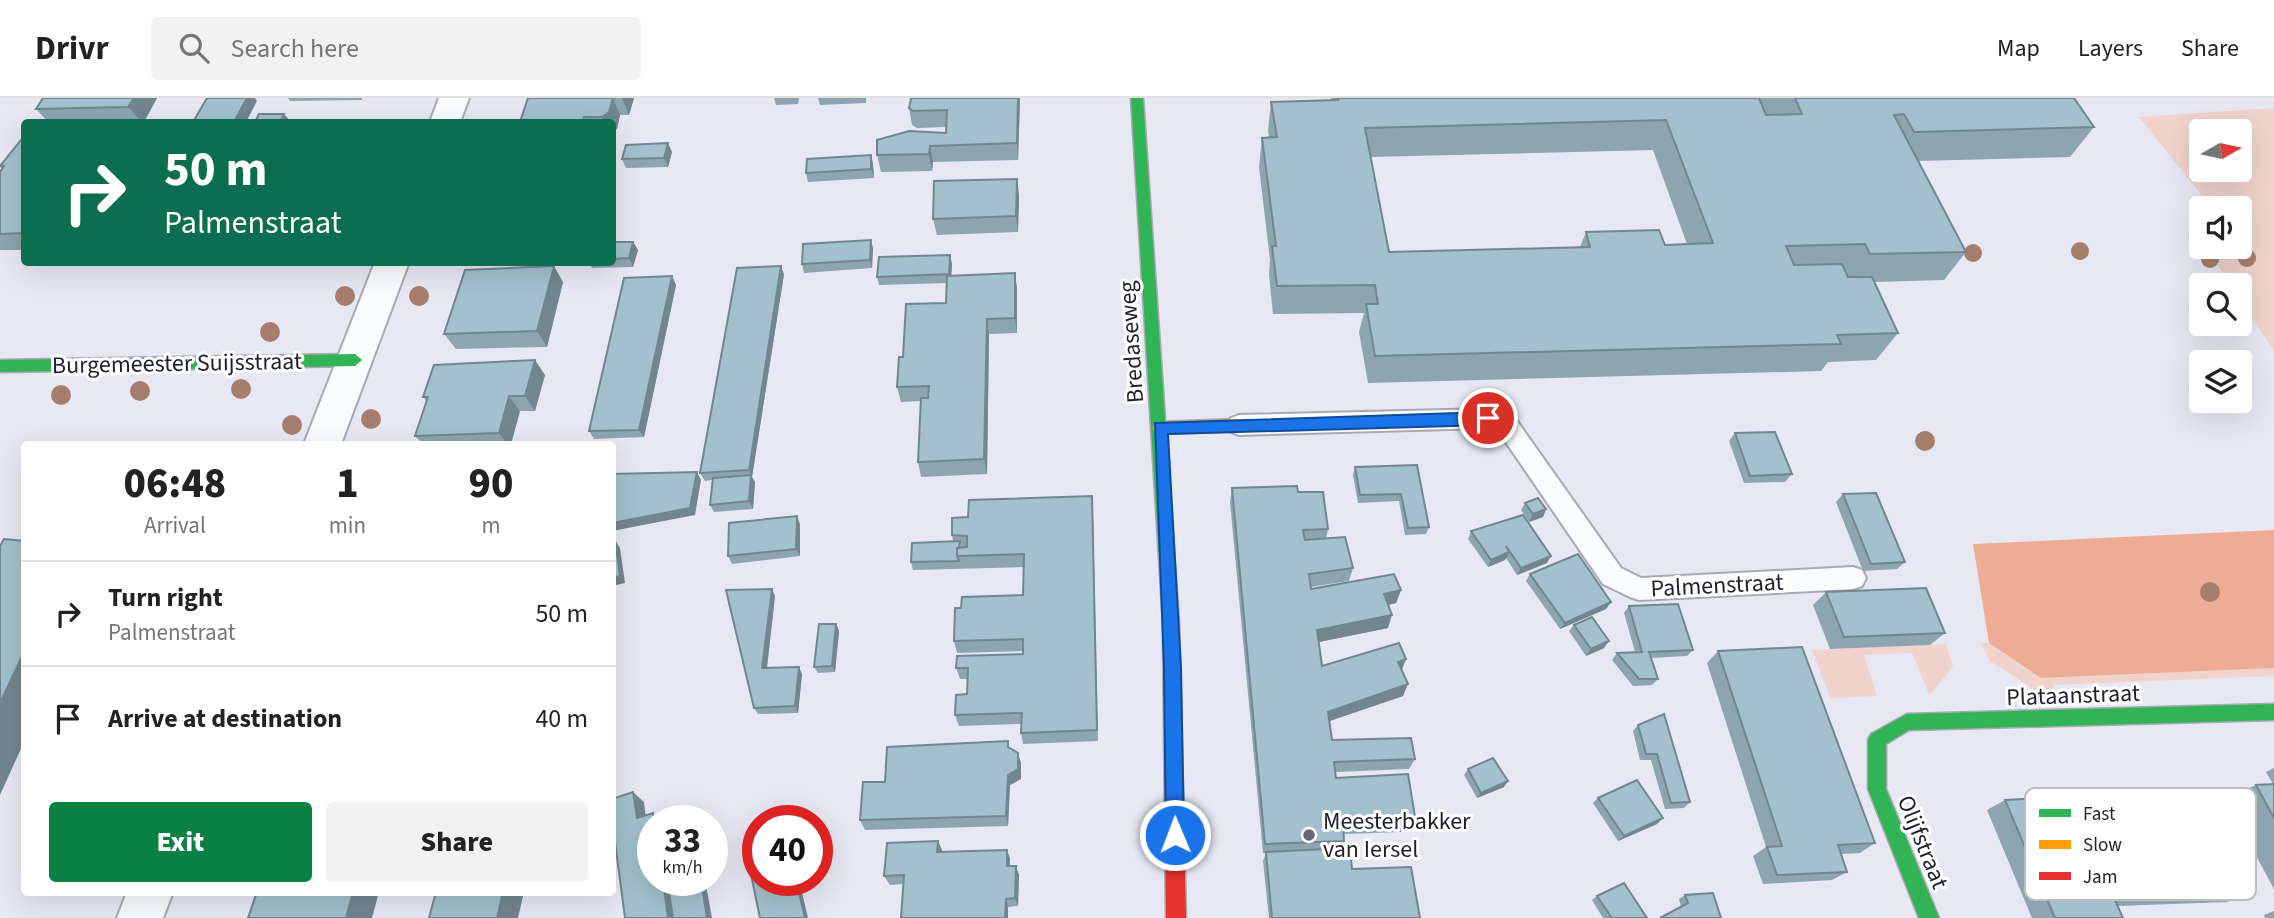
<!DOCTYPE html>
<html lang="en">
<head>
<meta charset="utf-8">
<style>
	:root { --surface:#fff; --page:#f2f2f2; --text:#222; --muted:#767676; --line:#e0e0e0; --accent:#0b8043 }
	body { margin:0; font-family:"Source Sans 3",sans-serif; background:var(--page); color:var(--text); height:100vh; display:flex; flex-direction:column; font-size:26px; white-space:nowrap }
	* { box-sizing:border-box; margin:0 }
	p { font-size:23px; color:var(--muted) }
	.icon { flex:none; width:38px; height:38px; fill:none; stroke:currentColor; stroke-width:2; stroke-linecap:round; stroke-linejoin:round }
	.map { position:relative; flex:1; overflow:hidden }
	.sheet { position:absolute; left:21px; top:343px; width:595px; height:455px; display:flex; flex-direction:column; background:var(--surface); border-radius:7px; box-shadow:0 7px 28px #0002 }
	.sheet>* { flex:none }
	.hud { position:absolute; left:21px; top:21px; width:595px; height:147px; border-radius:7px; box-shadow:0 7px 28px #0002; background:#0b6e4f; color:#fff; overflow:hidden }
	.needle { width:46px; rotate:81deg }
	.fabs { position:absolute; left:2189px; top:21px; display:grid; gap:14px }
	.fabs a { display:grid; place-items:center; width:63px; height:63px; border-radius:7px; background:var(--surface); box-shadow:0 7px 28px #0002; font-size:35px }
	.speed { position:absolute; left:637px; top:707px; display:flex; gap:14px; font-size:35px; font-weight:700; text-align:center }
	.speed>* { display:grid; place-content:center; width:91px; height:91px; border-radius:50%; background:var(--surface); box-shadow:0 7px 28px #0002; line-height:1 }
	.speed small { font-size:18px; font-weight:400 }
	.speed .limit { border:10px solid #d22; background:#fff; color:#111 }
	.pin { position:absolute; display:grid; place-items:center; width:60px; height:60px; color:#fff; margin:-30px; border:4px solid #fff; border-radius:50%; box-shadow:0 2px 7px #0007 }
	.me { position:absolute; width:77px; margin:-38px; rotate:359deg; stroke-linejoin:round; filter:drop-shadow(0 0 5px #0008) }
	.turn { display:flex; align-items:center; gap:24px; height:147px; padding:0 28px; font-size:32px }
	.turn .icon { width:91px; height:91px; stroke-width:2.5 }
	.turn b { display:block; font-size:49px; line-height:60px }
	.eta { display:flex; justify-content:space-evenly; align-items:center; height:119px; text-align:center }
	.eta b { font-size:42px; font-weight:800; line-height:49px }
	.cta { display:flex; gap:14px; margin-top:auto; padding:14px 28px }
	.cta a { flex:1; height:80px; border-radius:7px; background:var(--accent); color:#fff; font-size:28px; font-weight:800; line-height:80px; text-align:center }
	.cta a+a { background:var(--page); color:var(--text) }
	ul { padding:0; list-style:none }
	li { display:flex; align-items:center; gap:21px; height:105px; padding:0 28px; border-top:2px solid var(--line) }
	li div { flex:1 }
	li b { display:block; font-size:26px }
	li em { font-style:normal }
	header { display:flex; align-items:center; gap:42px; box-sizing:border-box; height:98px; padding:0 35px; background:var(--surface); border-bottom:2px solid var(--line) }
	header strong { font-size:33px }
	nav { display:flex; gap:38px; margin-inline-start:auto; font-size:24px }
	.search { width:490px; height:63px; background:var(--page); display:flex; align-items:center; gap:18px; box-sizing:border-box; padding:0 24px; border-radius:7px; color:var(--muted); font-size:26px }
	.map>svg:first-child { display:block }
	.green { fill:#f0d3cc; fill-rule:evenodd }
	.forest { fill:#efac94 }
	.lines { fill:none; stroke-linecap:round; stroke-linejoin:round }
	.lane-casing { stroke:#a8a9b5; stroke-width:4 }
	.street-casing { stroke:#a8a9b5; stroke-width:4 }
	.fast-casing { stroke:#a8a9b5; stroke-width:3 }
	.slow-casing { stroke:#a8a9b5; stroke-width:3 }
	.jam-casing { stroke:#a8a9b5; stroke-width:3 }
	.lane { fill:#fbfcfd; fill-rule:evenodd }
	.street { fill:#fbfcfd; fill-rule:evenodd }
	.fast { fill:#30b455; fill-rule:evenodd }
	.slow { fill:#ff9f0a; fill-rule:evenodd }
	.jam { fill:#e5322d; fill-rule:evenodd }
	.tree { fill:#a77e6e }
	.wall { fill:#8ca5b1; fill-rule:evenodd }
	.shaded-wall { fill:#728690 }
	.building { fill:#a3c0ce; stroke:#728690; stroke-width:2; fill-rule:evenodd }
	.route { fill:#1a73e8; stroke:#114b97; stroke-width:2 }
	.poi-dot { fill:#656673; stroke:#fff; stroke-width:2.5 }
	.labels { text-anchor:middle; stroke-width:6; stroke-linejoin:round; paint-order:stroke }
	.street-label { font-size:24px; fill:#1f202e; stroke:#fff }
	.poi-label { font-size:24px; fill:#1f202e; stroke:#fff; text-anchor:start }
	.key { fill:#fff; stroke:#bcbcc0; stroke-width:2 }
	.key-label { font-size:19px; fill:#1f202e }
</style>
</head>
<body>
<header>
<strong>Drivr</strong>
<div class="search"><svg class="icon" aria-label="search" viewBox="0 0 24 24"><circle cx="10" cy="10" r="6"/><path d="M15 15l6 6"/></svg>Search here</div>
<nav><a>Map</a><a>Layers</a><a>Share</a></nav>
</header>
<div class="map">
<svg width="2274" height="820" viewBox="0 0 2274 820">
	<rect width="100%" height="100%" fill="#e7e8f4"/>
	<g class="green">
		<path d="M2274 10V253L2240 201V187H2231L2205 149H2240V110H2212L2139 19ZM2202 33H2240V72H2202Z"/>
		<path d="M1981 545H1989L2041 580 2274 570V578L2053 587 2062 607H2058L1990 563Z"/>
		<path d="M1946 546 1953 568 1932 595 1929 596 1912 555 1864 557 1877 598 1833 600 1831 602 1812 552Z"/>
	</g>
	<path class="forest" d="M2274 432V570L2041 580 1989 545 1973 446Z"/>
	<g class="lines">
		<defs>
			<path id="lane" d="M1488 311 1517 323 1621 470 1641 480 1853 469 1862 472 1866 480 1862 488 1853 491 1639 502 1630 499 1603 486 1501 337 1486 330 1239 337 1231 334 1227 327 1231 320 1239 317Z"/>
			<g id="street">
				<path d="M439 0H469L460 24H430Z"/>
				<path d="M375 164H409L341 346H304Z"/>
				<path d="M127 794H173L163 820H117Z"/>
			</g>
			<g id="fast">
				<path d="M1131 0H1143L1179 525 1177 530 1171 532 1165 530 1163 525Z"/>
				<path d="M355 256 362 262 355 268 0 274V262Z"/>
				<path d="M2274 606V622L1909 632 1886 646V691L1939 820H1919L1868 691V642L1871 636 1907 616Z"/>
			</g>
			<path id="slow" d="M1239 321 1244 323 1247 327 1244 331 1239 333 1160 336 1155 334 1152 330 1155 326 1160 324Z"/>
			<path id="jam" d="M1171 518 1177 520 1179 525 1186 820H1166L1163 525 1165 520Z"/>
		</defs>
		<use href="#lane" class="lane-casing"/>
		<use href="#street" class="street-casing"/>
		<use href="#fast" class="fast-casing"/>
		<use href="#slow" class="slow-casing"/>
		<use href="#jam" class="jam-casing"/>
		<use href="#lane" class="lane"/>
		<use href="#street" class="street"/>
		<use href="#fast" class="fast"/>
		<use href="#slow" class="slow"/>
		<use href="#jam" class="jam"/>
	</g>
	<g class="tree">
		<circle cx="2080" cy="153" r="9"/>
		<circle cx="1973" cy="155" r="9"/>
		<circle cx="2247" cy="160" r="9"/>
		<circle cx="2210" cy="161" r="9"/>
		<circle cx="345" cy="198" r="10"/>
		<circle cx="419" cy="198" r="10"/>
		<circle cx="270" cy="234" r="10"/>
		<circle cx="241" cy="291" r="10"/>
		<circle cx="140" cy="293" r="10"/>
		<circle cx="61" cy="297" r="10"/>
		<circle cx="371" cy="321" r="10"/>
		<circle cx="292" cy="327" r="10"/>
		<circle cx="1925" cy="343" r="10"/>
		<circle cx="2210" cy="494" r="10"/>
	</g>
	<g class="wall">
		<path d="M157 0 145 22 157 24H48L36 11Z"/>
		<path d="M288 0H362V2L290 3Z"/>
		<path d="M528 0H634L629 17H620L617 31 612 34V24H520Z"/>
		<path d="M774 0H799L798 6 776 7Z"/>
		<path d="M818 0H866V5L820 7Z"/>
		<path d="M911 0H1020L1018 62 933 64 932 73 881 74 877 57 946 35V29L917 30 912 27 909 10Z"/>
		<path d="M1331 0H2074L2094 29 2070 59 1918 63 1966 154 1944 182 1874 184 1898 235 1876 262 1828 264 1821 273 1368 285 1359 234 1364 215 1273 216 1269 177 1270 162 1259 69 1262 40 1269 39 1268 33 1271 4 1330 2ZM1653 52 1687 146 1665 147 1586 134 1580 149 1389 154 1370 59Z"/>
		<path d="M24 42V152H0V74L2 71 0 69Z"/>
		<path d="M672 54 668 69 626 70 622 61Z"/>
		<path d="M871 57 873 66 874 80 808 84 806 75Z"/>
		<path d="M1019 97 1018 134 937 137 933 121Z"/>
		<path d="M612 144H633L638 152 633 169 592 170 589 164H612Z"/>
		<path d="M873 150 872 170 804 175 802 166Z"/>
		<path d="M950 157 952 166 951 178 1015 175 1017 191V235L989 236 987 376 921 379 918 364 921 303 901 304 897 289 903 259 946 205 947 185 879 187 877 179Z"/>
		<path d="M79 164H124V165L81 167Z"/>
		<path d="M784 176 752 379 755 384 753 411 714 414 710 407 712 382 705 383 700 375Z"/>
		<path d="M672 178 676 187 644 339 594 341 589 333Z"/>
		<path d="M563 184 547 249 456 251 444 236Z"/>
		<path d="M545 277 535 313H520L511 346H423L415 338 427 304 423 299Z"/>
		<path d="M1735 335 1792 376 1785 384 1744 385 1729 343Z"/>
		<path d="M1417 367 1429 429 1426 436 1405 437 1399 403 1358 405 1353 377 1355 369Z"/>
		<path d="M1232 390 1298 394 1328 431 1326 441 1353 470 1349 483 1311 489V491L1401 492 1396 505 1388 507V530L1319 544 1322 568 1406 561 1402 572 1403 598 1329 623 1332 642 1415 661 1409 671 1336 674V680L1408 676 1410 729 1400 734 1344 736V743L1340 751 1352 771 1420 820H1269L1263 763 1266 755H1263L1230 404Z"/>
		<path d="M1843 396 1905 464 1897 471 1863 473 1836 404Z"/>
		<path d="M1525 405 1546 411 1543 419 1529 424 1521 412Z"/>
		<path d="M1093 412 1098 643 1023 646 1021 635V626L959 628 955 617 967 596 968 581H960L956 570 1023 556V553L957 555 954 543 961 510 1023 497V469L913 472 911 464 953 443 952 437Z"/>
		<path d="M800 426V458L732 466 728 458Z"/>
		<path d="M1471 433 1547 465 1517 477 1506 460 1505 462 1488 469 1468 441Z"/>
		<path d="M1530 476 1611 504 1606 511 1560 531 1526 483Z"/>
		<path d="M1826 494 1945 535 1930 547 1830 551 1813 507Z"/>
		<path d="M775 498 767 570 802 576 798 615 758 616 754 610Z"/>
		<path d="M1629 508 1693 552 1687 558 1651 560 1658 581 1652 587 1633 588 1612 562 1617 555 1635 554 1624 515Z"/>
		<path d="M836 526 839 533 835 574 818 575 814 569Z"/>
		<path d="M1574 527 1604 550 1586 558 1569 533Z"/>
		<path d="M1718 553 1875 745 1860 755 1841 756 1847 774 1832 782 1763 786 1753 758 1766 749 1707 565Z"/>
		<path d="M1638 627 1690 704 1684 710 1665 711 1651 662H1640L1633 633Z"/>
		<path d="M1010 650 1021 665V681L1010 687 1008 728 865 732 860 722 885 684Z"/>
		<path d="M2274 670V791L2225 701 2256 687 2273 686 2266 674Z"/>
		<path d="M1468 671 1504 689 1477 700 1464 677Z"/>
		<path d="M1598 700 1657 726 1618 743 1593 705Z"/>
		<path d="M2005 702 2069 703 2251 796 2227 804 2118 808 2123 820H2032L1987 712Z"/>
		<path d="M938 743 942 754 1007 752 1010 761V768L1019 777 1018 808 1008 809 903 786 890 787 884 778Z"/>
		<path d="M1685 797 1721 820 1681 809 1679 801Z"/>
		<path d="M1597 798 1647 820H1603L1592 802Z"/>
		<path d="M2274 813V820H2265L2264 817Z"/>
	</g>
	<g class="shaded-wall">
		<path d="M134 0H157L144 24H142L128 9Z"/>
		<path d="M247 0H255L257 3 246 24H234Z"/>
		<path d="M613 0 620 17 617 31 612 34V24H605L602 19Z"/>
		<path d="M622 0H634L629 17Z"/>
		<path d="M1018 0H1020L1018 62 1017 45Z"/>
		<path d="M284 16 291 24H280Z"/>
		<path d="M668 45 672 54 668 69 664 60Z"/>
		<path d="M930 48 933 64 932 73 929 56Z"/>
		<path d="M871 57 873 66 874 80 871 71Z"/>
		<path d="M1017 81 1019 97 1018 134 1016 118Z"/>
		<path d="M871 142 873 150 872 170 870 162Z"/>
		<path d="M633 144 638 152 633 169 629 160Z"/>
		<path d="M950 157 952 166 951 185 949 176Z"/>
		<path d="M554 168 563 184 547 249 537 233Z"/>
		<path d="M781 168 784 176 752 379 755 384 753 411 749 403 751 377 749 372Z"/>
		<path d="M1015 175 1017 191V235L1015 220Z"/>
		<path d="M672 178 676 187 644 339 639 332Z"/>
		<path d="M987 221 989 236 987 376 984 361Z"/>
		<path d="M535 262 545 277 535 313 525 298Z"/>
		<path d="M509 298 520 313 511 346H507L499 335Z"/>
		<path d="M697 374 701 382 695 417 612 433V425Z"/>
		<path d="M1546 411 1543 419 1529 424 1533 416Z"/>
		<path d="M797 418 800 426V458L796 451Z"/>
		<path d="M615 442 620 450 625 485 612 488Z"/>
		<path d="M1509 454 1505 462 1488 469 1491 462Z"/>
		<path d="M1551 458 1547 465 1517 477 1521 470Z"/>
		<path d="M772 491 775 498 766 577 762 570Z"/>
		<path d="M1401 492 1396 505 1380 509 1384 496Z"/>
		<path d="M1611 504 1606 511 1560 531 1565 525Z"/>
		<path d="M1392 517 1388 530 1314 545 1317 532Z"/>
		<path d="M836 526 839 533 835 574 832 568Z"/>
		<path d="M1609 543 1604 550 1586 558 1591 551Z"/>
		<path d="M24 554V644L0 697V605Z"/>
		<path d="M1406 561 1401 573 1398 564Z"/>
		<path d="M799 569 802 576 798 615 795 608Z"/>
		<path d="M1408 586 1403 598 1324 625 1328 614Z"/>
		<path d="M1018 655 1021 665V681L1010 687 1008 728 1006 718 1008 677Z"/>
		<path d="M1508 683 1504 689 1477 700 1481 695Z"/>
		<path d="M633 694 644 704 647 730 637 720Z"/>
		<path d="M653 715 661 723H654Z"/>
		<path d="M1415 719 1410 729 1400 734 1405 724Z"/>
		<path d="M1663 720 1657 726 1618 743 1624 738Z"/>
		<path d="M938 743 942 752V763L937 754Z"/>
		<path d="M1007 752 1010 761 1009 777 1007 768Z"/>
		<path d="M1016 768 1019 777 1018 808 1015 800Z"/>
		<path d="M663 782H672L677 820H668Z"/>
		<path d="M701 782H705L712 820H707Z"/>
		<path d="M796 782H799L808 820H805Z"/>
		<path d="M353 794H379L372 820H346Z"/>
		<path d="M503 794H524L518 820H497Z"/>
		<path d="M1006 801 1008 809V820H1005Z"/>
	</g>
	<g class="building">
		<path d="M43 0H134L128 9 36 11Z"/>
		<path d="M207 0H247L234 24H193Z"/>
		<path d="M528 0H616H613L609 14 602 19H584L582 24H520Z"/>
		<path d="M911 0H1018L1017 45 930 48 929 56 877 57V42L909 33 946 35 947 12 913 13 909 10Z"/>
		<path d="M1337 0H1759L1766 17 1802 16 1795 0H2074L2094 29 1914 34 1904 16 1894 17 1966 154 1870 156 1865 146 1786 148 1794 167 1842 166 1848 179H1872L1898 235 1837 237 1841 246 1375 258 1366 206H1378L1375 187 1277 188 1272 148H1276L1262 40 1277 39 1271 4 1338 2ZM1666 22 1713 145 1665 147 1659 132 1586 134 1590 149 1389 154 1365 30Z"/>
		<path d="M259 16H284L280 24H255Z"/>
		<path d="M155 22 154 24H119L121 23Z"/>
		<path d="M21 42H24V135L0 136V74L4 68H0Z"/>
		<path d="M668 45 664 60 622 61 626 47Z"/>
		<path d="M871 57V71L806 75 807 61Z"/>
		<path d="M1017 81 1016 118 933 121 934 83Z"/>
		<path d="M871 142 870 162 802 166 803 146Z"/>
		<path d="M612 144H633L629 160 612 161Z"/>
		<path d="M950 157 949 176 877 179 879 159Z"/>
		<path d="M554 168 537 233 444 236 465 172Z"/>
		<path d="M781 168 749 372 700 375 737 170Z"/>
		<path d="M1015 175V220L987 221 984 361 918 364 921 300H928L929 288 897 289 899 259H903L906 206 946 205 947 178Z"/>
		<path d="M672 178 639 332 589 333 624 180Z"/>
		<path d="M535 262 525 298H509L499 335 415 338 428 299H423L434 267Z"/>
		<path d="M1775 334 1792 376 1750 378 1735 335Z"/>
		<path d="M1417 367 1429 429 1408 430 1401 396 1360 397 1355 369Z"/>
		<path d="M697 374 690 410 612 425V376Z"/>
		<path d="M751 377 749 403 710 407 713 380Z"/>
		<path d="M1297 388 1298 394H1323L1328 431 1303 432 1305 442 1345 439 1353 470 1309 476 1311 491 1394 476 1401 492 1384 496 1392 517 1317 532 1322 568 1399 545 1406 561 1398 564 1408 586 1328 614 1332 642 1411 640 1415 661 1334 664 1336 680 1408 676 1415 719 1405 724 1343 726 1344 743 1265 746 1232 390Z"/>
		<path d="M1876 395 1905 464 1871 466 1843 396Z"/>
		<path d="M1092 398 1097 632 1021 635 1022 615 955 617 956 597 967 596 968 570H956L957 558 1023 556V541L954 543 955 510H961L962 499 1023 497 1024 456 957 458V450L967 449V438L952 437V420L968 419 969 402Z"/>
		<path d="M1538 400 1546 411 1533 416 1525 405Z"/>
		<path d="M1523 417 1551 458 1521 470 1506 448 1509 454 1491 462 1471 433Z"/>
		<path d="M797 418 796 451 728 458 729 425Z"/>
		<path d="M4 441 24 443V554L0 605V448Z"/>
		<path d="M615 442 620 478 612 480V443Z"/>
		<path d="M960 443 959 450H957V458L959 463 911 464 912 445Z"/>
		<path d="M1578 456 1611 504 1565 525 1530 476Z"/>
		<path d="M1926 490 1945 535 1844 539 1826 494Z"/>
		<path d="M772 491 762 570 799 569 795 608 754 610 726 492Z"/>
		<path d="M1678 506 1693 552 1649 554 1658 581H1639L1617 555 1642 554 1629 508Z"/>
		<path d="M1592 519 1609 543 1591 551 1574 527Z"/>
		<path d="M819 526H836L832 568 814 569Z"/>
		<path d="M1802 549 1875 745 1838 747 1847 774 1777 777 1767 749 1782 748 1718 553Z"/>
		<path d="M1664 616 1690 704 1671 705 1657 656H1646L1638 627Z"/>
		<path d="M1008 643V649L1018 655V671L1008 677 1006 718 860 722 863 684H885L887 649Z"/>
		<path d="M1493 660 1508 683 1481 695 1468 671Z"/>
		<path d="M1637 682 1663 720 1624 738 1598 700Z"/>
		<path d="M2274 686V720L2256 687Z"/>
		<path d="M633 694 637 720 653 715 654 723H653V782H663L668 820H625L612 721V701Z"/>
		<path d="M2199 695 2251 796 2114 800 2123 820H2055L2005 702 2067 699 2069 703Z"/>
		<path d="M938 743 937 754 1007 752V768H1016L1015 800 1006 801 1005 820H901L904 777 884 778 887 745Z"/>
		<path d="M1350 750 1352 771 1411 769 1420 820H1272L1266 754Z"/>
		<path d="M758 759V782H796L805 820H760L748 762Z"/>
		<path d="M667 782H701L707 820H673Z"/>
		<path d="M1624 785 1647 820H1612L1597 798Z"/>
		<path d="M257 794H353L346 820H248Z"/>
		<path d="M436 794H503L497 820H429Z"/>
		<path d="M1713 795 1721 820H1660L1688 805 1685 797Z"/>
	</g>
	<path class="route" d="M1488 314 1496 320 1488 327 1168 336 1181 570 1184 737 1182 743 1175 746 1168 743 1166 737 1164 570 1155 325Z"/>
	<circle class="poi-dot" cx="1309" cy="737" r="7"/>
	<g class="labels">
		<g class="street-label">
			<text transform="translate(1131 244) rotate(-94)" y="8">Bredaseweg</text>
			<text transform="translate(177 265) rotate(-1)" y="8">Burgemeester Suijsstraat</text>
			<text transform="translate(1717 487) rotate(-3)" y="8">Palmenstraat</text>
			<text transform="translate(2073 597) rotate(-2)" y="8">Plataanstraat</text>
			<text transform="translate(1923 744) rotate(68)" y="8">Olijfstraat</text>
		</g>
		<g class="poi-label">
			<text x="1323" y="731">Meesterbakker<tspan x="1323" dy="28">van Iersel</tspan></text>
		</g>
	</g>
	<rect x="2025" y="690" width="231" height="112" rx="10" class="key"/>
	<rect x="2039" y="711" width="32" height="8" fill="#30b455"/>
	<rect x="2039" y="742" width="32" height="9" fill="#ff9f0a"/>
	<rect x="2039" y="774" width="32" height="8" fill="#e5322d"/>
	<g class="key-label">
		<text x="2083" y="722">Fast</text>
		<text x="2083" y="753">Slow</text>
		<text x="2083" y="785">Jam</text>
	</g>
</svg>
<div class="fabs">
<a><svg class="needle" viewBox="-14 -14 28 28"><path d="M0-13l5 13h-10z" fill="#e53935"/><path d="M0 13l5-13h-10z" fill="#767676"/></svg></a>
<a><svg class="icon" aria-label="sound" viewBox="0 0 24 24"><path d="M4 9h4l5-4v14l-5-4H4zM17 9q2 3 0 6"/></svg></a>
<a><svg class="icon" aria-label="search" viewBox="0 0 24 24"><circle cx="10" cy="10" r="6"/><path d="M15 15l6 6"/></svg></a>
<a><svg class="icon" aria-label="layers" viewBox="0 0 24 24"><path d="M12 4l9 5-9 5-9-5zM3 14l9 5 9-5"/></svg></a>
</div>
<div class="speed"><div>33<small>km/h</small></div><div class="limit">40</div></div>
<div class="pin" style="left:1488px;top:320px;background:#d93025"><svg class="icon" aria-label="arrive" viewBox="0 0 24 24"><path d="M6 21V4h12l-3 4 3 4H6"/></svg></div>
<svg class="me" style="left:1175px;top:737px" viewBox="-20 -20 40 40"><circle r="17" fill="#1a73e8" stroke="#fff" stroke-width="3"/><path d="M0-11L8 9 0 5-8 9z" fill="#fff"/></svg>
<div class="hud">
<div class="turn"><svg class="icon" aria-label="right" viewBox="0 0 24 24"><path d="M7 20v-9h11M14 6l5 5-5 5"/></svg><div><b>50 m</b>Palmenstraat</div></div>
</div>
<section class="sheet">
<div class="eta">
<div><b>06:48</b><p>Arrival</p></div>
<div><b>1</b><p>min</p></div>
<div><b>90</b><p>m</p></div>
</div>
<ul>
<li><svg class="icon" aria-label="right" viewBox="0 0 24 24"><path d="M7 20v-9h11M14 6l5 5-5 5"/></svg><div><b>Turn right</b><p>Palmenstraat</p></div><em>50 m</em></li>
<li><svg class="icon" aria-label="arrive" viewBox="0 0 24 24"><path d="M6 21V4h12l-3 4 3 4H6"/></svg><div><b>Arrive at destination</b></div><em>40 m</em></li>
</ul>
<div class="cta"><a>Exit</a><a>Share</a></div>
</section>
</div>
</body>
</html>
